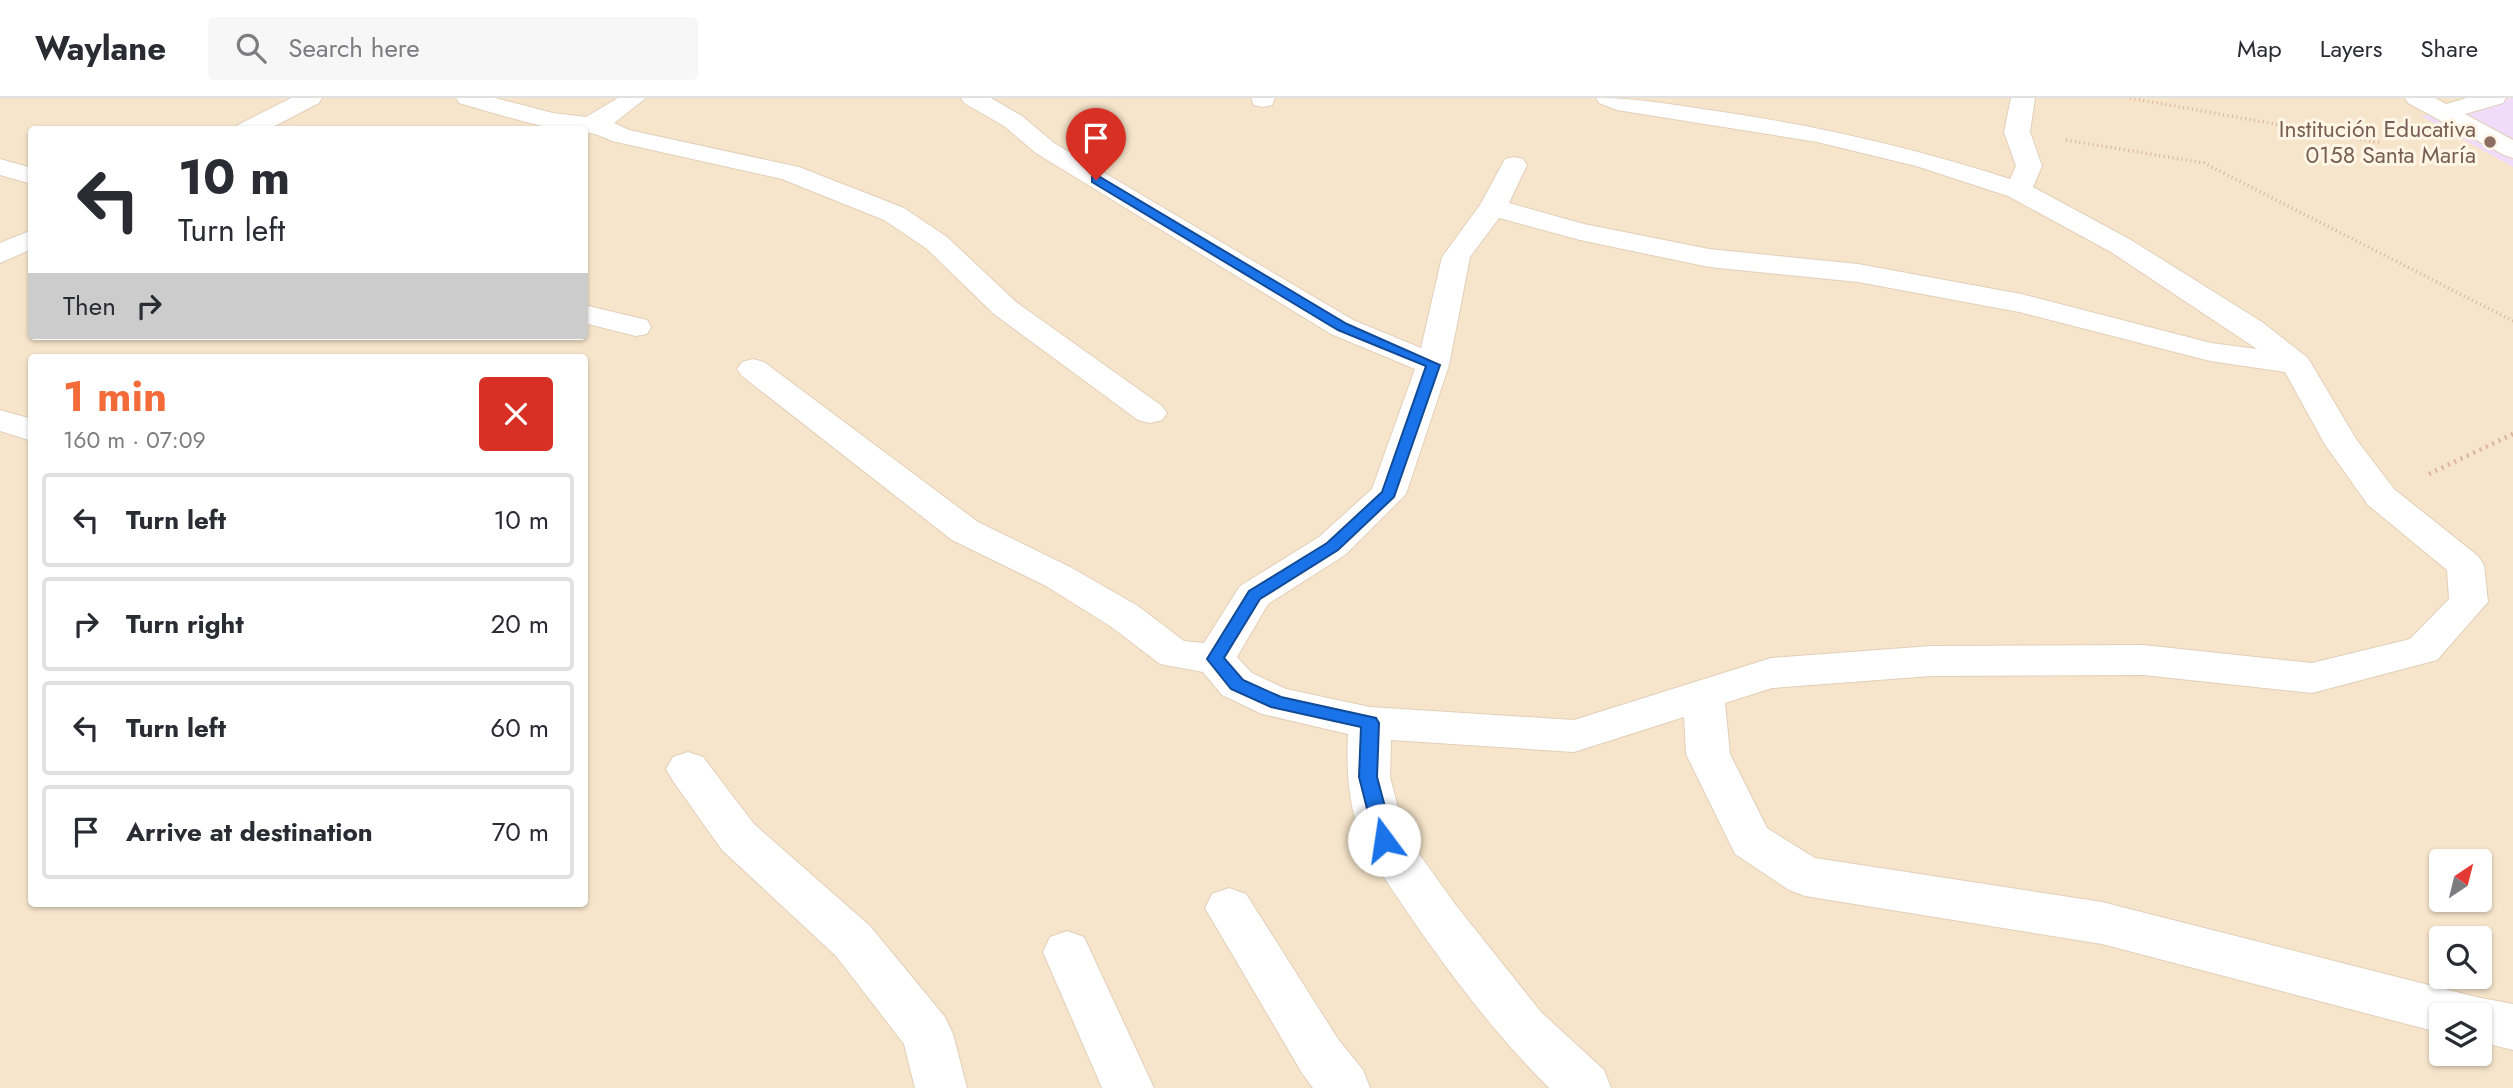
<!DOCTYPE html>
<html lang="en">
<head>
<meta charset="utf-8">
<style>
	:root { --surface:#fff; --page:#f7f7f7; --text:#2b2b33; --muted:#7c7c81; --line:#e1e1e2; --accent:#f26b38 }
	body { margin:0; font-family:Jost,sans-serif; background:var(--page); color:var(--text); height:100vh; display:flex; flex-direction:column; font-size:26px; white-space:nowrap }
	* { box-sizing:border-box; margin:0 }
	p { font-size:23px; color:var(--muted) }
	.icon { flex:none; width:38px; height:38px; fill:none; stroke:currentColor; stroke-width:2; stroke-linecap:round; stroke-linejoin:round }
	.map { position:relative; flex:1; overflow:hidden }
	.drawer { position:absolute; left:28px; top:256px; width:560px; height:553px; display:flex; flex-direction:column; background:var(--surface); border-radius:7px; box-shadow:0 2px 5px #0004 }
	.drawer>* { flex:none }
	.banner { position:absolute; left:28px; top:28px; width:560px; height:214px; border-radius:7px; box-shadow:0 2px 5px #0004; background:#fff; color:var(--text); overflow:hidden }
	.needle { width:46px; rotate:35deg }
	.fabs { position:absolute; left:2429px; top:751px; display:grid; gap:14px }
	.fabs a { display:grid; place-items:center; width:63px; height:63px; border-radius:7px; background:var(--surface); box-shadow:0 2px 5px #0004; font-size:35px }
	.pin { position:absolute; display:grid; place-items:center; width:60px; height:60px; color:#fff; margin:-72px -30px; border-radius:50% 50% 50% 0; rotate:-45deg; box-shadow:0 0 7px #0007 }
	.pin .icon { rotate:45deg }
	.me { position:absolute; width:77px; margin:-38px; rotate:346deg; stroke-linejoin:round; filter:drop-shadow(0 0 5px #0008) }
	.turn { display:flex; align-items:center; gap:24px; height:147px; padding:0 35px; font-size:32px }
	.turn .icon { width:91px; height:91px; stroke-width:2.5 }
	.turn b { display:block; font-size:49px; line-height:60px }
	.then { display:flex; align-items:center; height:66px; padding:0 35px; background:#0003; gap:14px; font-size:26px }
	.round { display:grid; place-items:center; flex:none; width:74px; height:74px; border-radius:7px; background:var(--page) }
	.head { display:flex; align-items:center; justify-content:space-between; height:119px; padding:0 35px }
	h1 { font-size:42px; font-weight:700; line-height:52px; color:var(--accent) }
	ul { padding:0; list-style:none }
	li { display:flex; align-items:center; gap:21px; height:94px; margin:0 14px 10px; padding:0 21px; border:4px solid var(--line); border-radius:7px }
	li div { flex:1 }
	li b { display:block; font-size:26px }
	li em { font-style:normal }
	header { display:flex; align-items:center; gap:42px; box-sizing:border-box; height:98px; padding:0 35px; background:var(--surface); border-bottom:2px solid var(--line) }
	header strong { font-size:33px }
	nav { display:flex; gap:38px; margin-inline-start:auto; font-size:24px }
	.search { width:490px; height:63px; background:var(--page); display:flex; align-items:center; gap:18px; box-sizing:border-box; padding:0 24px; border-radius:7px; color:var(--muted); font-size:26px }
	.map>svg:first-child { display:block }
	.residential { fill:#f6e5cb; fill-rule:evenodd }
	.education { fill:#f0dbfa }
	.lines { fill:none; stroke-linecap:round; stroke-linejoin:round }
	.street-casing { stroke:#e2cfb9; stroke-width:2 }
	.path-far1 { stroke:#d9b497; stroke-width:3.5; stroke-dasharray:1 3.5; stroke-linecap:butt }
	.path { stroke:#d9b497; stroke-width:4.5; stroke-dasharray:2 5; stroke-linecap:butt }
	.street { fill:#fff; fill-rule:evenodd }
	.route { fill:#1a73e8; stroke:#114b97; stroke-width:2 }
	.education-dot { fill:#8d6e63; stroke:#fff6e5; stroke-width:2.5 }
	.labels { text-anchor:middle; stroke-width:6; stroke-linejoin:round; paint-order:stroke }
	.far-education-label { font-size:23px; fill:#785e54; stroke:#fff6e5; text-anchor:end }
</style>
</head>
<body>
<header>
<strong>Waylane</strong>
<div class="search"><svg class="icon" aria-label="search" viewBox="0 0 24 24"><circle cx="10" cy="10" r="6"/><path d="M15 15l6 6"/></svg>Search here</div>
<nav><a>Map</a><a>Layers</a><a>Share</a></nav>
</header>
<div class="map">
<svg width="2513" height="990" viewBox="0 0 2513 990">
	<rect width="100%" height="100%" fill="#fef3dd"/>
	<path class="residential" d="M0 0H2513V990H0ZM32 32H584V238H32ZM32 259H584V805H32ZM2441 763H2480V802H2441ZM2441 840H2480V878H2441ZM2441 917H2480V956H2441Z"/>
	<path class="education" d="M2513 0V69L2421 18 2445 14Z"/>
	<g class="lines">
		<defs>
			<g id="street">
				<path d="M291 0H322L319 5 267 32H235L238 27Z"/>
				<path d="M456 0H495L553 15 586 19 618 0H646L614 25 629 32 799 69 904 110 947 139 1016 204 1162 308 1167 315 1162 322 1150 325 1138 322 994 216 927 151 884 122 782 81 612 43C583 29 579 36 550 30 520 23 490 14 459 5Z"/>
				<path d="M961 0H991L1022 18 1054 45 1086 64 1353 222 1421 250 1442 159 1480 107 1505 61 1514 59 1523 61 1527 67 1509 105 1584 126 1709 151 1858 166 2021 196 2211 245 2257 251 2111 154 2008 98 1916 68 1817 44 1617 12 1599 5 1596 0C1639 0 1681 8 1723 14 1824 29 1913 50 2010 81L2016 68 2004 34 2011 0H2035L2030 34 2042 68 2033 89 2131 142 2262 224 2308 260 2356 341 2394 391 2478 458 2484 467 2488 504 2437 562 2312 595 2143 577 1931 578 1772 590 1725 605 1730 656 1767 730 1815 760 2102 804 2476 899 2513 906V952L2480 944V917H2441V935L2102 846 1805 798 1789 792 1735 756 1686 656 1684 619 1574 654 1391 642 1390 679 1405 736 1455 806 1541 914 1604 972 1611 990H1549C1478 919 1423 839 1368 755 1349 718 1346 677 1348 636L1262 616 1222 597 1203 574 1160 566 1110 528 1046 488 952 442 742 278 737 271 742 264 753 261 764 264 978 424 1072 470 1138 508 1184 543 1204 545 1240 488 1319 439 1372 391 1415 271 1331 236 1036 55 1004 28 964 5ZM1499 120 1580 142 1709 169 1858 184 2019 214 2210 263 2285 274 2324 345 2368 407 2447 472 2449 501 2410 541 2312 565 2143 547 1931 548 1771 560 1574 622 1370 609 1286 591 1252 575 1237 559 1268 506 1345 457 1406 396 1449 267 1470 159Z"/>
				<path d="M1251 0H1275L1272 7 1263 9 1254 7Z"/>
				<path d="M2405 0H2435L2446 6 2467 0H2506L2503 5 2465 16 2513 42V60L2504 57 2408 5Z"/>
				<path d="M0 61 32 70V86L0 77Z"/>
				<path d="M32 132V151L0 165V145Z"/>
				<path d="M584 207 647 222 651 229 647 236 636 238 584 225Z"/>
				<path d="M0 312 32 321V343L0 333Z"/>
				<path d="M688 654 703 659 754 726 870 828 945 919 953 936 967 990H915L904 946 836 858 722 752 673 683 666 671 673 659Z"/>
				<path d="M1229 790 1246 796 1338 941 1363 972 1370 990H1313L1302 975 1205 810 1212 796Z"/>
				<path d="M1067 833 1084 839 1154 990H1102L1043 854 1050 839Z"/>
			</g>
		</defs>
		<use href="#street" class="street-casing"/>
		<g class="path-far1">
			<path d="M2130 0 2381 45"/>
			<path d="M2066 42 2204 65 2513 223"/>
		</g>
		<path class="path" d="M2429 376 2513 336"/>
		<use href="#street" class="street"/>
	</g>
	<path class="route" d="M1092 79H1100L1347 226 1440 267 1394 399 1338 452 1260 501 1224 560 1243 582 1281 599 1376 620 1379 625 1377 679 1394 742 1391 747 1384 749 1378 747 1375 742 1359 679 1361 629 1271 609 1231 591 1207 561 1249 493 1327 445 1382 394 1426 268 1338 232 1092 84Z"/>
	<circle class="education-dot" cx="2490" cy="44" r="7"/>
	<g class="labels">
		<g class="far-education-label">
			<text x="2476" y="39">Institución Educativa<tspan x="2476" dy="26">0158 Santa María</tspan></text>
		</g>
	</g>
</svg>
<div class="fabs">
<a><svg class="needle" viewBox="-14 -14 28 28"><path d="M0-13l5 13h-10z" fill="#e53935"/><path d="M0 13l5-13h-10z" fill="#7c7c81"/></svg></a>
<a><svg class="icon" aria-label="search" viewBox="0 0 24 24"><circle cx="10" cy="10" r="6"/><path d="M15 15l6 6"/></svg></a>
<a><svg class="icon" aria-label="layers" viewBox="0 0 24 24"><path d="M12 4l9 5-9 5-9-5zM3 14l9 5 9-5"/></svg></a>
</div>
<div class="pin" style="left:1096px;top:82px;background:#d93025"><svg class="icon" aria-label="arrive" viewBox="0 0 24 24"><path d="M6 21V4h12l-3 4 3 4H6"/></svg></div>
<svg class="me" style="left:1384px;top:742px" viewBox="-20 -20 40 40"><circle r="19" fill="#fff"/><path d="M0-13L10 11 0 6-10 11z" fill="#1a73e8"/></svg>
<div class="banner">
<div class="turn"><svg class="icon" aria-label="left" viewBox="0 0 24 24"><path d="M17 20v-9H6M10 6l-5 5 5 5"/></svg><div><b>10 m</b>Turn left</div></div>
<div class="then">Then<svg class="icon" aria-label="right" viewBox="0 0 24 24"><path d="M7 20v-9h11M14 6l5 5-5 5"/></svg></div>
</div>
<section class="drawer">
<div class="head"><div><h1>1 min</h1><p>160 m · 07:09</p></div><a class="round" style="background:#d93025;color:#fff"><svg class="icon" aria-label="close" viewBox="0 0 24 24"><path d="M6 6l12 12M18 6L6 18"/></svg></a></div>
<ul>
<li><svg class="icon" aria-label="left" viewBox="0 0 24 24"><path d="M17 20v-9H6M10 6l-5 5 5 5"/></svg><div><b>Turn left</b></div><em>10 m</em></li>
<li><svg class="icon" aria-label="right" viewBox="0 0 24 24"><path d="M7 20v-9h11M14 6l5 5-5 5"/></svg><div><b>Turn right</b></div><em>20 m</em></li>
<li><svg class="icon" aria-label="left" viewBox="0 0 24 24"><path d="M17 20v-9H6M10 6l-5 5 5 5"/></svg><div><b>Turn left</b></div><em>60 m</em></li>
<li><svg class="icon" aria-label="arrive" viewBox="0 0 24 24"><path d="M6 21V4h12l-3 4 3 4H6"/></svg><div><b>Arrive at destination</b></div><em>70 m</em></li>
</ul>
</section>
</div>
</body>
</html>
